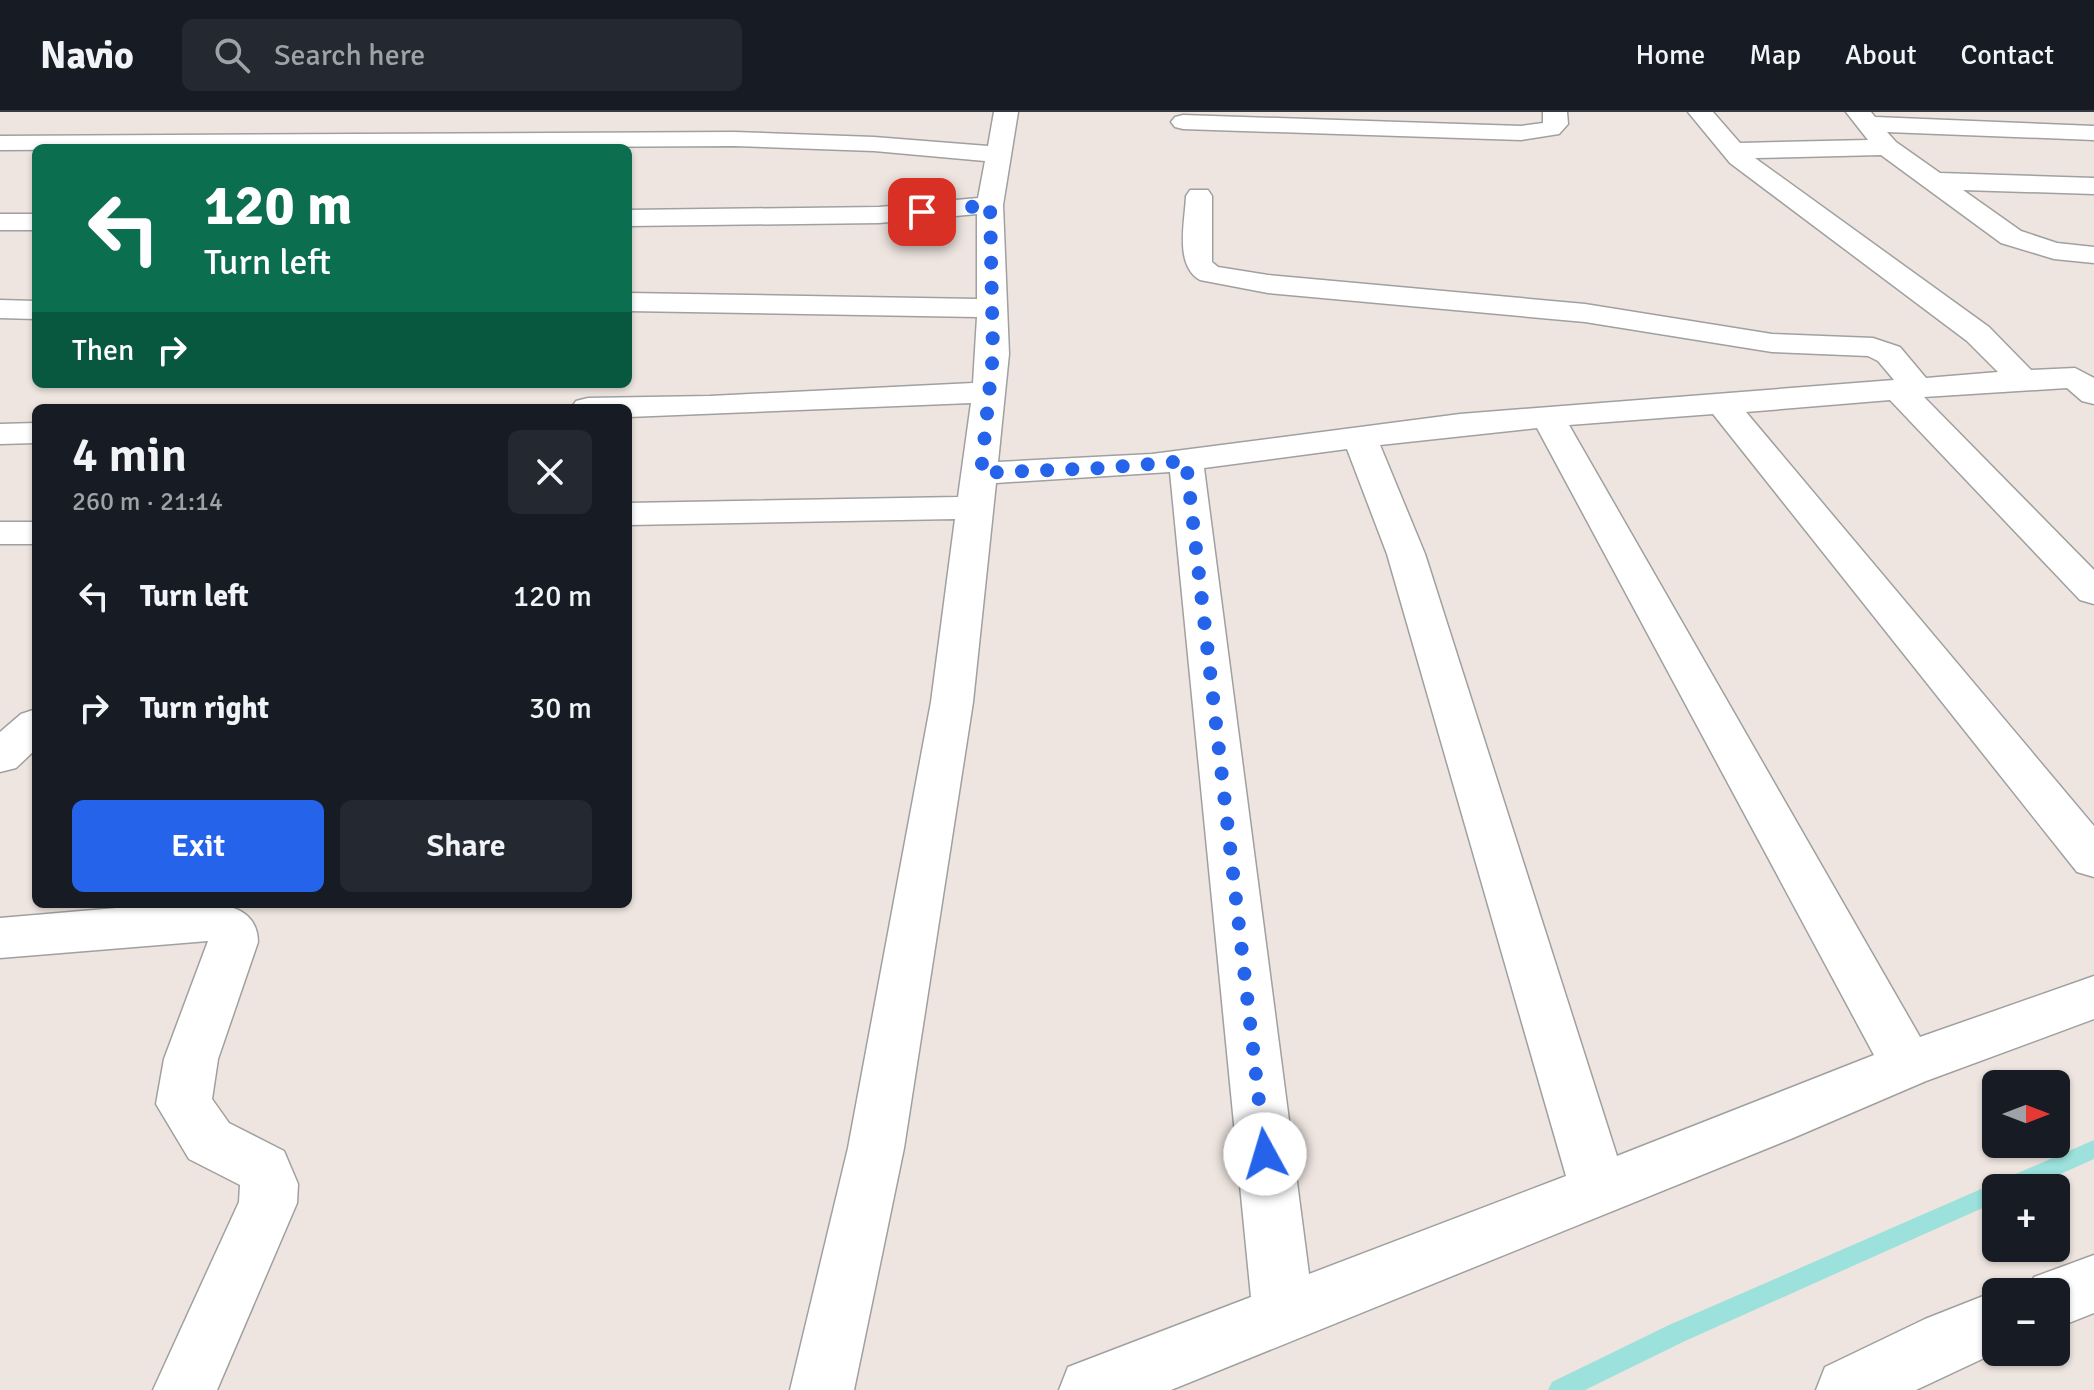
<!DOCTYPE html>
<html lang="en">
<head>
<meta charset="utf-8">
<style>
	:root { --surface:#171b24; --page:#242831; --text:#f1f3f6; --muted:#9ea1a6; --line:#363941; --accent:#2563eb }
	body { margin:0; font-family:Signika,sans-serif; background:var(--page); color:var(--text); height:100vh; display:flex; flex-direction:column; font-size:30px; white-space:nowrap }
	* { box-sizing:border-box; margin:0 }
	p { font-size:26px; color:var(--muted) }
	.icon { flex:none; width:44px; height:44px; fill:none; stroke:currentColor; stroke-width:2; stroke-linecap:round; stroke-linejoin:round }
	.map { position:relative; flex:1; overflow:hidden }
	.panel { position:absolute; left:32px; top:292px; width:600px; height:504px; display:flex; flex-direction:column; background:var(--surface); border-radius:12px; box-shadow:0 2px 6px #0004 }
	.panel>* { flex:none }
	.hud { position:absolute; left:32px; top:32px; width:600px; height:244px; border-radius:12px; box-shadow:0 2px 6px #0004; background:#0b6e4f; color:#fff; overflow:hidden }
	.needle { width:52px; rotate:90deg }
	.fabs { position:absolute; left:1982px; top:958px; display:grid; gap:16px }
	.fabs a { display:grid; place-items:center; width:88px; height:88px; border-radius:12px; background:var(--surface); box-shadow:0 2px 6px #0004; font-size:40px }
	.pin { position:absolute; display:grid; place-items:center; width:68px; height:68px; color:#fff; margin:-34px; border-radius:16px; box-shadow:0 4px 12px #0006 }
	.me { position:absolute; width:88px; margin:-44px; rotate:354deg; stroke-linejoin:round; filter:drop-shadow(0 0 6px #0008) }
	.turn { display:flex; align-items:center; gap:28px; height:168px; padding:0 40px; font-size:36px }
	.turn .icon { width:104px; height:104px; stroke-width:2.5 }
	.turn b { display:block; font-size:56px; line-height:68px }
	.then { display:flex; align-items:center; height:76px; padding:0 40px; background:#0003; gap:16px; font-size:30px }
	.round { display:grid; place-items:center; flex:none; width:84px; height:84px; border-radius:12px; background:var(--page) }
	.head { display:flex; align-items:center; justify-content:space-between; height:136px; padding:0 40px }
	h1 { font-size:48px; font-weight:600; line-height:60px }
	.primary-button { display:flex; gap:16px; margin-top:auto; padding:16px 40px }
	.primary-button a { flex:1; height:92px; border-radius:12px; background:var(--accent); color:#fff; font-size:32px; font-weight:600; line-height:92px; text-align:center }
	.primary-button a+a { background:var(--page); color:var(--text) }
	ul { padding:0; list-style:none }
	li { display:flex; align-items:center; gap:24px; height:112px; padding:0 40px }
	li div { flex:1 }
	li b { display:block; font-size:30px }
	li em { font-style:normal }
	header { display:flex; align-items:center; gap:48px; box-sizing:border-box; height:112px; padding:0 40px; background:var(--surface); border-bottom:2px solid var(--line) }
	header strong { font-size:38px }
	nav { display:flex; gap:44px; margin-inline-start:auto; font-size:28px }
	.search { width:560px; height:72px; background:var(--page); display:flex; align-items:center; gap:20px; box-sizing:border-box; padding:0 28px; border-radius:12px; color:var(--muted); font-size:30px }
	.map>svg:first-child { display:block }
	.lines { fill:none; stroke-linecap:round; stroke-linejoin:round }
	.stream { fill:#9ce1dc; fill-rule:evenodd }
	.street-casing { stroke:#a0a0a0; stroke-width:3 }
	.street { fill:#fff; fill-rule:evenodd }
	.route { stroke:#2563eb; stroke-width:14; stroke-dasharray:0 25.2 }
</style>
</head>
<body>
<header>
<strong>Navio</strong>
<div class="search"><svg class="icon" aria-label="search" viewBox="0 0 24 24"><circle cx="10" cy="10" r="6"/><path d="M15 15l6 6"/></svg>Search here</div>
<nav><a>Home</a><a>Map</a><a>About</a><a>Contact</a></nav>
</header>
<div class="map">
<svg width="2094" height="1278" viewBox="0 0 2094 1278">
	<rect width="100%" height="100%" fill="#eee5e0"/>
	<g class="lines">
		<path class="stream" d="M2094 1028V1047L2029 1076H1996V1090L1685 1229 1585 1278H1548L1552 1270 1669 1213Z"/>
		<defs>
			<g id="street">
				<path d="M994 0H1018L1003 93 1009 242 998 350 1152 342 1460 302 1894 268 1878 249 1868 244 1772 240 1585 210 1268 181 1200 168C1174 153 1185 110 1186 84L1190 78H1208L1212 84V150L1218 155 1268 163 1585 192 1772 222 1873 226 1900 235 1926 266 1998 260 1967 229 1730 51 1688 0H1713L1740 31 1868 28 1846 0H1871L1875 5 2094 14V28L1887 20 1896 30 1940 61 2094 66V82L1963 78 2021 119 2057 131 2094 135V151L2054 147 2001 131 1881 43 1755 46 1989 215 2031 258 2075 256 2094 266V292L2082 289 2067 276 1924 285 2094 458V492L2080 488 1890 288 1746 300 2094 714V765L2077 760 1713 302 1569 313 1920 925 2094 864V907L1926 969 1793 1026 1171 1278H1059L1068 1255 1251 1185 1170 360 996 371 973 590 904 1036 854 1278H790L848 1036 931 590 955 407 628 413V391L958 385 971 291 628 305V296H571L576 289 588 286 710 284 973 271 977 205 628 199V181L977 187V102L879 111 628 114V98L879 95 978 86 985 49 874 39 734 34 0 38V24L734 20 874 25 988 34ZM1537 316 1874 943 1617 1044 1425 442 1380 333ZM1347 337 1387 442 1566 1064 1309 1162 1204 356Z"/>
				<path d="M1543 0H1567L1568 12 1559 22 1521 28 1183 17 1175 15 1171 10 1175 5 1183 3 1521 14 1543 11Z"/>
				<rect x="0" y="102" width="36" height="16"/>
				<path d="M0 188 36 189V207L0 206Z"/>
				<path d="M36 311V331L0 332V312Z"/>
				<rect x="0" y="410" width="36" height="22"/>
				<path d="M36 597V637L16 656 0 660V620L21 602Z"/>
				<path d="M163 792C196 792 257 782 258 830L218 947 212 987 229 1011 284 1039 298 1072 297 1091 217 1278H153L239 1090 240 1073 189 1047 156 992 164 947 208 829 0 846V806Z"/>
				<path d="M2094 1143V1201L2056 1216V1180H2028L2034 1165Z"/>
				<path d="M1996 1179 1997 1240 1916 1278H1816L1825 1255 1925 1207Z"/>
			</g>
		</defs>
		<use href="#street" class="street-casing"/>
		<use href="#street" class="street"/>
	</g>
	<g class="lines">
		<path class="route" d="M922 100 990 93 993 242 981 361 1102 356 1186 349 1265 1042"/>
	</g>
</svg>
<div class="fabs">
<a><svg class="needle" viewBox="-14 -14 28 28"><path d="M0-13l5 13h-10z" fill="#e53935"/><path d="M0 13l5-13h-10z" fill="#9ea1a6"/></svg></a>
<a>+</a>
<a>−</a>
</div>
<div class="pin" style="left:922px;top:100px;background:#d93025"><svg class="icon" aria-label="arrive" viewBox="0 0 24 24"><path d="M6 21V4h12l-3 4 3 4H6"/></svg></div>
<svg class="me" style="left:1265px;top:1042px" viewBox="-20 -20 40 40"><circle r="19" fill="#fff"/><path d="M0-13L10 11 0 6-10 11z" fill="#2563eb"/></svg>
<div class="hud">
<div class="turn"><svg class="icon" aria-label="left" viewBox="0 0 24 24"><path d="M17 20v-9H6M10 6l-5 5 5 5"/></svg><div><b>120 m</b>Turn left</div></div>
<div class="then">Then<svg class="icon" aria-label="right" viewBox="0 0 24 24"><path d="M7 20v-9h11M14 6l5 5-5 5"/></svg></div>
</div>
<section class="panel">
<div class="head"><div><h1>4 min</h1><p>260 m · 21:14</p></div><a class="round"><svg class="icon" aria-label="close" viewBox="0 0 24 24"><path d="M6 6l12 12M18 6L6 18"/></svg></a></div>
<ul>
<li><svg class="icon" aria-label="left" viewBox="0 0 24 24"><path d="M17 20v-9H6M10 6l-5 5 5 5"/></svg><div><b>Turn left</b></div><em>120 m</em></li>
<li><svg class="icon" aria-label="right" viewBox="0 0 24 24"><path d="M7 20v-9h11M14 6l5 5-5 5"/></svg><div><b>Turn right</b></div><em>30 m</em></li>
</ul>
<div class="primary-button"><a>Exit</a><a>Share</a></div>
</section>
</div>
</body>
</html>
